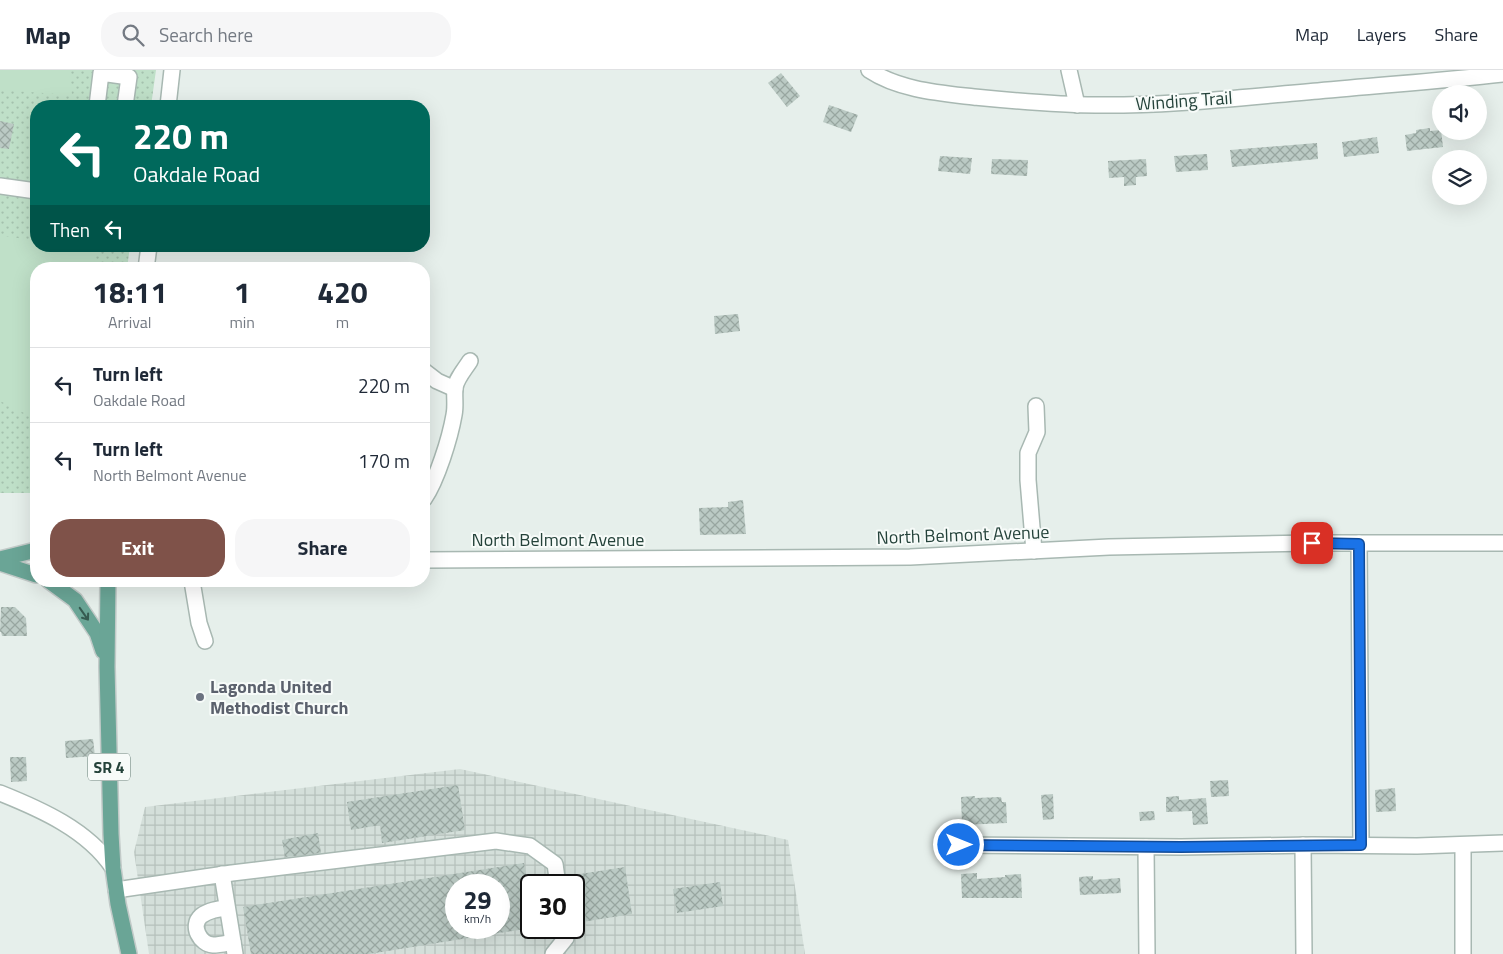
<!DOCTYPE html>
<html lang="en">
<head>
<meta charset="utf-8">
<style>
	:root { --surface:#fff; --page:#f6f6f7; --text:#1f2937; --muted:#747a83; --line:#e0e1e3; --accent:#7f5249 }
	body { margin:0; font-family:"Titillium Web",sans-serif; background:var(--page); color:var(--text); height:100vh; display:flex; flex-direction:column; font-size:19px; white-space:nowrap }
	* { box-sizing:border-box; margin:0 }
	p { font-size:16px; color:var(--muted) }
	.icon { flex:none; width:28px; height:28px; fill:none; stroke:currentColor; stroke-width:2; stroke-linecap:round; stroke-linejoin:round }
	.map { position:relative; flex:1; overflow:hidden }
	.drawer { position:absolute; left:30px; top:192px; width:400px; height:325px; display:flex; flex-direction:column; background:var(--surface); border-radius:20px; box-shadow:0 5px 20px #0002 }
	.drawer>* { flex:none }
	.top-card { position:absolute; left:30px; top:30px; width:400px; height:152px; border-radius:20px; box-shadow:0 5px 20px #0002; background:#00695c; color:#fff; overflow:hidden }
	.controls { position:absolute; left:1432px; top:15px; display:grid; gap:10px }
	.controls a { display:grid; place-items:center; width:55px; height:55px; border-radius:50%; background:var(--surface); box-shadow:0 5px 20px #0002; font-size:25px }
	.speed { position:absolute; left:445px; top:804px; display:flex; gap:10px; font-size:25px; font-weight:700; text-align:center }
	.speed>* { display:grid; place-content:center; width:65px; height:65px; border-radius:50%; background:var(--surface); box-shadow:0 5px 20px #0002; line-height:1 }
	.speed small { font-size:12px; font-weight:400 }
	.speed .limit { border:2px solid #111; border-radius:8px; background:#fff; color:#111 }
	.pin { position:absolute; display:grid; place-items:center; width:42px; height:42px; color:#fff; margin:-21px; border-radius:10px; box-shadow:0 2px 8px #0006 }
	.me { position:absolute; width:55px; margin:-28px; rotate:90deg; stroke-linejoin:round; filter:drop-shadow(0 0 4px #0008) }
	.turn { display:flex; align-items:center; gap:18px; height:105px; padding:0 20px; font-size:22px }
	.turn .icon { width:65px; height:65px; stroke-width:2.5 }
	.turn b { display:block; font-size:35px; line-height:42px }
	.then { display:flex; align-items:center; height:48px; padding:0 20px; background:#0003; gap:10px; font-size:19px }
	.eta { display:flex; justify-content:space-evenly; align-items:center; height:85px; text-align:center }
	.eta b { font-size:30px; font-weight:700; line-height:35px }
	.cta { display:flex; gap:10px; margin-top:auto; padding:10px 20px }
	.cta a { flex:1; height:58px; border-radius:20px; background:var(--accent); color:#fff; font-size:20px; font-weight:700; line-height:58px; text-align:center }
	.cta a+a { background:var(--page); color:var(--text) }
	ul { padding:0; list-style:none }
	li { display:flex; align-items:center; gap:15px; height:75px; padding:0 20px; border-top:1px solid var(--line) }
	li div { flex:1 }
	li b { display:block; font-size:19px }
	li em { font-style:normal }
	header { display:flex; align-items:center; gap:30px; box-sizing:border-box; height:70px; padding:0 25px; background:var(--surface); border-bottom:1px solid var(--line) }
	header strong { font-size:24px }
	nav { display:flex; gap:28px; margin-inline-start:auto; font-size:18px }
	.search { width:350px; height:45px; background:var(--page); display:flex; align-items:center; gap:12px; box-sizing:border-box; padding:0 18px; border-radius:20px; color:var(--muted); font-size:19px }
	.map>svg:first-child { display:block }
	.industrial { fill:url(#industrial-grid); fill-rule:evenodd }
	.park { fill:url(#park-dots) }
	.pitch { fill:#bfe0c8 }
	.building { fill:url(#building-cross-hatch); fill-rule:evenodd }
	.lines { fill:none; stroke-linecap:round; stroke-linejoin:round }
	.minor-casing { stroke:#a8b8b2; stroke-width:18 }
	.major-casing { stroke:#c2cac8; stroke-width:18 }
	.minor { stroke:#fff; stroke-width:15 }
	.major { stroke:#6aa596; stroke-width:15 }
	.oneway { stroke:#365b51 }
	.route-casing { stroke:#114b97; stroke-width:12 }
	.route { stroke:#1a73e8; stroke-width:9 }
	.worship-dot { fill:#6b7280; stroke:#f7fbf9; stroke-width:2 }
	.labels { text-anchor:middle; stroke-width:4; stroke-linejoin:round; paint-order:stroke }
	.shield { fill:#f7fbf9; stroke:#637a73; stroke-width:1 }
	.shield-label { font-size:16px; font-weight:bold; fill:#24423a }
	.street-label { font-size:18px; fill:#24423a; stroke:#f7fbf9 }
	.worship-label { font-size:18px; font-weight:bold; fill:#5b616d; stroke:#f7fbf9; text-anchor:start }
</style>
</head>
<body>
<header>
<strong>Map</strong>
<div class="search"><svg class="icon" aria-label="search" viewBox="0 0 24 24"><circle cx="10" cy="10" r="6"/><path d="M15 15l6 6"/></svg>Search here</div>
<nav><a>Map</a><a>Layers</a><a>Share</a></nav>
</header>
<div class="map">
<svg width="1503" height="884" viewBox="0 0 1503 884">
	<defs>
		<pattern id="industrial-grid" width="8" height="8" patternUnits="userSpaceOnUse" patternTransform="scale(1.25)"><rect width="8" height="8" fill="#d4dfda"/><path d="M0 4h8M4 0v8" fill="none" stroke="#b6c1bc"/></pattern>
		<pattern id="park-dots" width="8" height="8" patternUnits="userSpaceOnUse" patternTransform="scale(1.25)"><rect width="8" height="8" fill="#bfe0c8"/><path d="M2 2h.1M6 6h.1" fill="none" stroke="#a4c1ad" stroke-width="1.8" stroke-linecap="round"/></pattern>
		<pattern id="building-cross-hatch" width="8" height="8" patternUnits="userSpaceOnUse" patternTransform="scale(1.25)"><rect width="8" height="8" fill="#bbcac4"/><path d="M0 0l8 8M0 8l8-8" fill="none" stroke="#98a6a0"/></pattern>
	</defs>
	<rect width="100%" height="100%" fill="#e6efeb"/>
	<path class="industrial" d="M460 699 788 770 805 884H149L134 782 145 737ZM456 815H499V858H456ZM531 815H574V858H531Z"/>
	<path class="park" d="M0 0H156L151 36H36V176H130L127 199H36V423H0Z"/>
	<g class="pitch">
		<path d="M0 0H69L72 25 0 20Z"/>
		<path d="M0 166 36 170V176L96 178 93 199H36V349L0 331Z"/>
	</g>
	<g class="building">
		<path d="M781 3 800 26 787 37 768 13Z"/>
		<path d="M829 35 858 45 851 62 823 52Z"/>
		<path d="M0 51 14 54 9 79 0 78Z"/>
		<path d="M1430 58V61L1441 60 1443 77 1407 81 1405 65 1416 63V60Z"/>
		<path d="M1377 67 1379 83 1344 87 1342 72Z"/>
		<path d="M1317 73 1318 89 1232 97 1230 80Z"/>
		<path d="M1207 84 1208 100 1176 102 1174 86Z"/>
		<path d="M940 86 972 88 970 104 938 101Z"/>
		<path d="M992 89 1028 90 1027 106 991 104Z"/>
		<path d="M1146 89 1147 106 1136 107V115L1124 116V107L1109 108 1108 91Z"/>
		<path d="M738 244 740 261 715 264 714 246Z"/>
		<path d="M743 430 746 464 700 465 699 438 728 437V432Z"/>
		<path d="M1 537H15L26 548 27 566H2L1 562H0Z"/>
		<path d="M93 669 95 686 66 688 65 671Z"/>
		<path d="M10 687H26L27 711 11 712Z"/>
		<path d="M1228 710 1229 726 1211 727 1210 711Z"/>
		<path d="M458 715 465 760 382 773 380 755 351 760 347 732Z"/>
		<path d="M1395 718 1396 741 1376 742 1375 720Z"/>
		<path d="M1053 724 1054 749 1043 750 1041 725Z"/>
		<path d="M975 726V728L1001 727 1002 732H1006L1007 753 962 755 961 727Z"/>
		<path d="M1179 726V730L1206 728 1208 754 1193 755 1192 741 1166 742V727Z"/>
		<path d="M1154 741 1155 750 1140 751 1139 742Z"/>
		<path d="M318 763 321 783 285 787 282 770Z"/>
		<path d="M524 793 531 838V858L369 884H251L243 837ZM456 815H499V858H456Z"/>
		<path d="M625 797 632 844 582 852 574 805Z"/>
		<path d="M977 803V809L1005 807V805L1021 804 1022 828H962L961 804Z"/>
		<path d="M1093 806V810L1120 808 1121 823 1080 825 1079 807Z"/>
		<path d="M720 812 723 836 677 843 673 819Z"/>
	</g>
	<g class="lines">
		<defs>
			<g id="minor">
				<path d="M869 0C899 20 940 23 974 27 1015 31 1055 35 1095 35 1170 36 1244 27 1318 21 1380 15 1442 11 1503 4"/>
				<path d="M1069 0 1077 35"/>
				<path d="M97 36 101 3 129 7 125 36"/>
				<path d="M168 36 172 0"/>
				<path d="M0 116 36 121"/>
				<path d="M146 199 149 176"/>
				<path d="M424 301 437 311 455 319"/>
				<path d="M424 429C437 410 450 368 454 345 456 336 454 327 455 318 456 309 465 299 470 291"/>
				<path d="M1359 473 1361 775"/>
				<path d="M1034 481 1028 410V383L1037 362 1036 336"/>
				<path d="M424 490 910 487 1109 477 1312 473H1503"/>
				<path d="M192 511 199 553 205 571"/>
				<path d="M0 723C40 739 88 760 113 798"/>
				<path d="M959 775 1181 777 1312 775 1417 776 1503 773"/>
				<path d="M1303 775 1304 884"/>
				<path d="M1463 775V884"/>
				<path d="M1146 777 1147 884"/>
				<path d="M222 804 235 884"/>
				<path d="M116 820 232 803 496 771 530 776 555 794 558 815"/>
				<path d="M227 838C218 839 209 840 201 846 190 856 200 874 213 875 220 875 227 873 233 872"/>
				<path d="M553 884 566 868 564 858"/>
			</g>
			<g id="major">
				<path d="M0 489 36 480"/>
				<path d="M0 493 36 505"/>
				<path d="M49 511 75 530 97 563 103 581"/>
				<path d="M108 511 107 597 111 764 113 798 118 834 129 884"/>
			</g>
		</defs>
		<use href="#minor" class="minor-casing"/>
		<use href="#major" class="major-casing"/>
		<use href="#minor" class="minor"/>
		<use href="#major" class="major"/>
	</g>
	<defs><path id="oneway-shaft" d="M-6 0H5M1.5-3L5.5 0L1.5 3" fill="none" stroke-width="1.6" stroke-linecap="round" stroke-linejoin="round" transform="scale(1.25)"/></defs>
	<use class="oneway" href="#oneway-shaft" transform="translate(84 544) rotate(55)"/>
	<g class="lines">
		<defs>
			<path id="route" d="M959 775 1181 777 1361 775 1359 474 1312 473"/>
		</defs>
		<use href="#route" class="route-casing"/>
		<use href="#route" class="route"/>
	</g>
	<circle class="worship-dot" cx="200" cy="627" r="5"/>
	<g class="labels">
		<rect class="shield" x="88" y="683.5" width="42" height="27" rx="4"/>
		<g class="shield-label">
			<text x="109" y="703">SR 4</text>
		</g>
		<g class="street-label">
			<text transform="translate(1184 31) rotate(-4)" y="6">Winding Trail</text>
			<text transform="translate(963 465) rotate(-2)" y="6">North Belmont Avenue</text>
			<text x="558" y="476">North Belmont Avenue</text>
		</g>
		<g class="worship-label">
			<text x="210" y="623">Lagonda United<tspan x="210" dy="21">Methodist Church</tspan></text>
		</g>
	</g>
</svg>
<div class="controls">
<a><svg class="icon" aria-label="sound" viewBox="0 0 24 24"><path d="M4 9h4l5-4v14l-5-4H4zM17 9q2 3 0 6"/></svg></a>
<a><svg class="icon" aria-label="layers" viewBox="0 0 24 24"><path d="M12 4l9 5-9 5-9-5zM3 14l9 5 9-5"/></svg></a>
</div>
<div class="speed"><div>29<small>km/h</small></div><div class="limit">30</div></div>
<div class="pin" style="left:1312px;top:473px;background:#d93025"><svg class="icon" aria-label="arrive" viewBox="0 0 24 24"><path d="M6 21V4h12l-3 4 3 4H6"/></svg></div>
<svg class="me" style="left:959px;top:775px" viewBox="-20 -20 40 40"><circle r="17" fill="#1a73e8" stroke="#fff" stroke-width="3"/><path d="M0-11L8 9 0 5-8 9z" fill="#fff"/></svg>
<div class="top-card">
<div class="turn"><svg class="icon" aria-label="left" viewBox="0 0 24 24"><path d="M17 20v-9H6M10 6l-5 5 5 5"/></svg><div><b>220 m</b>Oakdale Road</div></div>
<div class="then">Then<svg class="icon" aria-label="left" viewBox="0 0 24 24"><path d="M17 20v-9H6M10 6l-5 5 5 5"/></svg></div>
</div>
<section class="drawer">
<div class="eta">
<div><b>18:11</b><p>Arrival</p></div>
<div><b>1</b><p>min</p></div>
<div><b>420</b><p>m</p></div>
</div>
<ul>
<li><svg class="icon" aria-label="left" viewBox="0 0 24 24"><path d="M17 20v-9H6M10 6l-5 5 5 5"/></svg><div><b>Turn left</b><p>Oakdale Road</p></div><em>220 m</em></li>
<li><svg class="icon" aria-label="left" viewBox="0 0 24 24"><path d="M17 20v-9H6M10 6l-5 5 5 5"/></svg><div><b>Turn left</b><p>North Belmont Avenue</p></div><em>170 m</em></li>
</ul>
<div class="cta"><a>Exit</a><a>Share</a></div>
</section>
</div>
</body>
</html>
